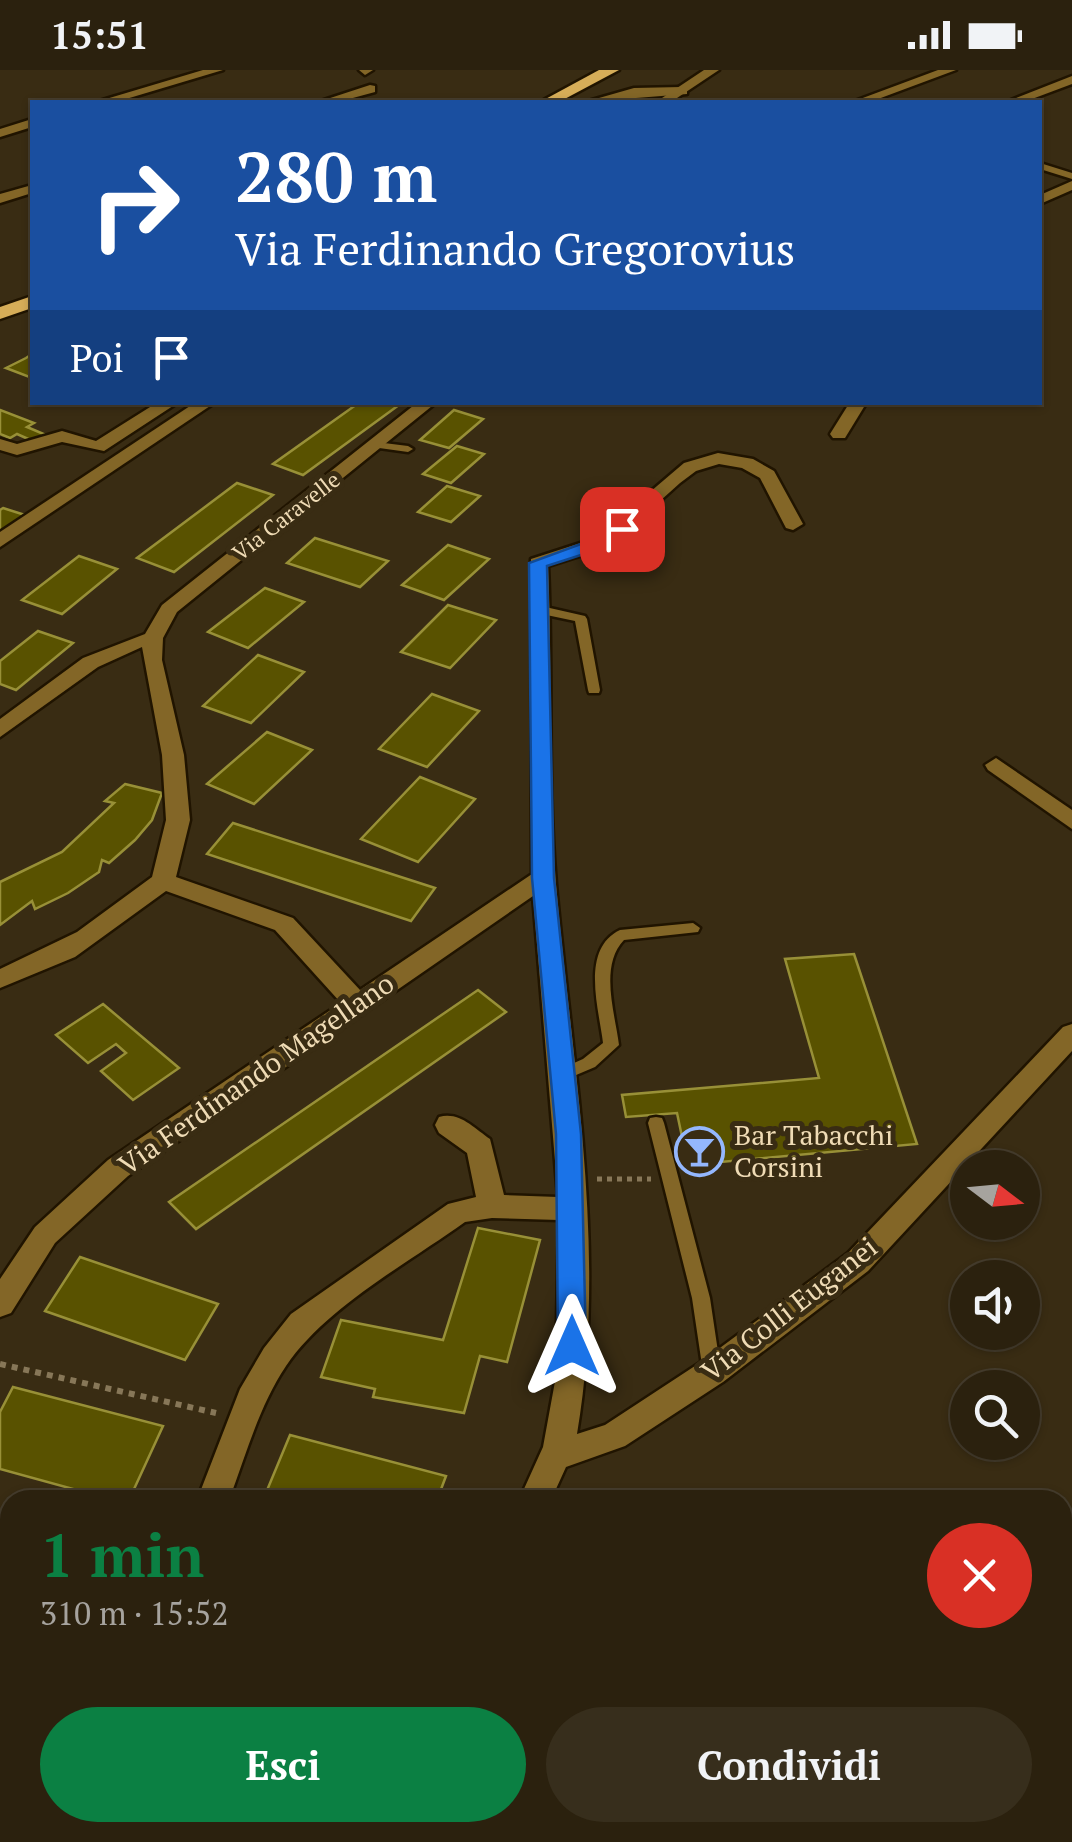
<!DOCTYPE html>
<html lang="it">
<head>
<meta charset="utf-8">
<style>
	:root { --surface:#2b210e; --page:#372e1c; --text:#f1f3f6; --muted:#a6a39e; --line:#473e2e; --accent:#0b8043 }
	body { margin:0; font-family:"PT Serif",serif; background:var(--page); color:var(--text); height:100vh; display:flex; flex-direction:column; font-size:38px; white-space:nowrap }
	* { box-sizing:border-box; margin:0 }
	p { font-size:32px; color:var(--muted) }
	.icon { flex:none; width:55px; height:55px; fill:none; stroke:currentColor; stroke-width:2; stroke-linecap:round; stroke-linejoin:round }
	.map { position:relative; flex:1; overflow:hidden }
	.details { position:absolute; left:0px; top:1420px; width:1072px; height:352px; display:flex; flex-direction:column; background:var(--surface); border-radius:30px 30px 0 0; box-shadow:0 2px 8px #0004,0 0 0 2px var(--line) }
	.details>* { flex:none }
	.guide { position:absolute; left:30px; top:30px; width:1012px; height:305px; border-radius:0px; box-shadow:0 2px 8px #0004,0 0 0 2px var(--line); background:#1a4fa0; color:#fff; overflow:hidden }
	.needle { width:65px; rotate:106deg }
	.controls { position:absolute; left:950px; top:1080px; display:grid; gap:20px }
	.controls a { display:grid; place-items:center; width:90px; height:90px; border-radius:50%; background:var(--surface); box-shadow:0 2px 8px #0004,0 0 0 2px var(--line); font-size:50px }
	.pin { position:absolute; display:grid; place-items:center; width:85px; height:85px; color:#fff; margin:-42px; border-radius:20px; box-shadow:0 5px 15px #0006 }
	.me { position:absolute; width:110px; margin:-55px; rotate:0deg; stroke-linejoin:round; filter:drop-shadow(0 0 8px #0008) }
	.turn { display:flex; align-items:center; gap:35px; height:210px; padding:0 40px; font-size:45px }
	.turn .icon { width:130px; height:130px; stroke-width:2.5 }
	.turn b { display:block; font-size:70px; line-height:85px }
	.then { display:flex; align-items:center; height:95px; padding:0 40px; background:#0003; gap:20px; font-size:38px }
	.round { display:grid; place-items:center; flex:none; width:105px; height:105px; border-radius:52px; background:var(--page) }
	.summary { display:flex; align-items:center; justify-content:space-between; height:170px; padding:0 40px }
	h1 { font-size:60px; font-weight:700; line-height:75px; color:var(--accent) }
	.cta { display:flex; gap:20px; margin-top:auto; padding:20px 40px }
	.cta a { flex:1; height:115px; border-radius:60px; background:var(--accent); color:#fff; font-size:40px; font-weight:700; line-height:115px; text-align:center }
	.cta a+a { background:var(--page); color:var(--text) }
	.status { display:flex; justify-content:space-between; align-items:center; height:70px; padding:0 50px; background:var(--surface); direction:ltr }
	.status svg { height:28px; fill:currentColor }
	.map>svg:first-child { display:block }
	.building { fill:#595200; stroke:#989037; stroke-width:2.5 }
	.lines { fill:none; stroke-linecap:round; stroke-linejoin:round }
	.service-casing { stroke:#201400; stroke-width:5 }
	.minor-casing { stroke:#201400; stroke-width:5 }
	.secondary-casing { stroke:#201400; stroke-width:5 }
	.motorway-casing { stroke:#201400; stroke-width:5 }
	.path-far1 { stroke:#877758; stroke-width:5; stroke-dasharray:5 5; stroke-linecap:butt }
	.path { stroke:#877758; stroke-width:6; stroke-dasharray:6 6; stroke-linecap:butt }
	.service { fill:#836627; fill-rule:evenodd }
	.minor { fill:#836627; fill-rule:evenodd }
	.secondary { fill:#836627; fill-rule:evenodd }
	.motorway { fill:#d6ad58; fill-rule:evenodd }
	.route { fill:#1a73e8; stroke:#114b97; stroke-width:2.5 }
	.labels { text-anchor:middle; stroke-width:10; stroke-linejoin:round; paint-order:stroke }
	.far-street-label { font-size:22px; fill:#efdbb5; stroke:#392c13 }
	.street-label { font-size:28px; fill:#efdbb5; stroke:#392c13 }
	.poi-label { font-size:28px; fill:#efdbb5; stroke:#392c13; text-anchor:start }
</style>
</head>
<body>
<div class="status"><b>15:51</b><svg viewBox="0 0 49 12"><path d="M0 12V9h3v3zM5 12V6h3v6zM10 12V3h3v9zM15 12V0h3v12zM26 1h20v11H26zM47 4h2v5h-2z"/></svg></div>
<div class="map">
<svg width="1072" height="1772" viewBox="0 0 1072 1772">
	<rect width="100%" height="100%" fill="#392c13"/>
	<g class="building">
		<path d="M32 284V308L6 298 26 288Z"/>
		<path d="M360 332H403L303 405 273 394Z"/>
		<path d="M0 340 34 353 27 357 46 365 35 372 17 364 10 368 0 364Z"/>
		<path d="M454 340 483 349 449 378 420 370Z"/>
		<path d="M457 376 484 384 451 413 423 404Z"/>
		<path d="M237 413 273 425 174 502 137 488Z"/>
		<path d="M447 416 480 426 451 452 418 442Z"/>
		<path d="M3 438 25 445 0 463V440Z"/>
		<path d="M315 468 388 491 360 517 287 493Z"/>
		<path d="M448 475 489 489 444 530 402 515Z"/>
		<path d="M79 486 117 499 62 544 22 530Z"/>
		<path d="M265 518 304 532 248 578 208 562Z"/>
		<path d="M448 535 496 550 450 598 401 582Z"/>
		<path d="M38 561 73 573 16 620 0 614V591Z"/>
		<path d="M258 585 304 602 251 653 203 636Z"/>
		<path d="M432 624 479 641 427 697 379 679Z"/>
		<path d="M267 662 312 680 254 734 207 714Z"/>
		<path d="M420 707 475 729 418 792 361 769Z"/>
		<path d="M125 714 162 723 152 750 135 770 109 793 102 790 99 802 68 823 35 839 32 831 0 855V812L62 782 114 733 105 731Z"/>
		<path d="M233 753 435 818 411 851 207 784Z"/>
		<path d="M854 884 917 1074 688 1095 677 1043 626 1047 622 1025 819 1008 785 889Z"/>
		<path d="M478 920 506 942 196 1159 169 1132Z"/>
		<path d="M103 934 179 998 133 1030 101 1001 126 983 116 974 88 993 56 965Z"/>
		<path d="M478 1158 540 1170 507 1292 480 1286 464 1343 373 1327 375 1319 321 1307 341 1250 443 1270Z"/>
		<path d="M80 1187 218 1234 185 1290 45 1241Z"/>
		<path d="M13 1317 163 1356 129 1430H113L0 1399V1342Z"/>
		<path d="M290 1365 446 1406 437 1430H263Z"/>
		<path d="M10 1489V1614L0 1627V1502Z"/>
		<path d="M23 1762H230L223 1772H16Z"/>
		<path d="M384 1762H408L422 1772H378Z"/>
		<rect x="596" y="1762" width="148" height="10"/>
	</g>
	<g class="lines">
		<defs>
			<g id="service">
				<path d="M1040 93 1072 103V109L1040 99Z"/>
				<path d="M376 372 408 376 413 379 408 382 372 377V373Z"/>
				<path d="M541 536 585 546 587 549 600 620 599 623H589L588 620 575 551 537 543V537Z"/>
				<path d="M693 853 700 858 698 862 624 870C599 896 615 943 619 975L595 997 562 1011 556 1009 554 1005 556 1001 583 989 603 973C599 939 580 879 620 860Z"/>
				<path d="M656 1047 662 1048 664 1053 710 1228 721 1302 719 1308 712 1310 705 1308 703 1302 692 1228 648 1053 650 1048Z"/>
			</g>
			<g id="minor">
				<path d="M203 0H223L116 32H96Z"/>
				<path d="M359 0H373L365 5Z"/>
				<path d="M938 0H956L870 32H852Z"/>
				<path d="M1072 6V14L1024 32H1006Z"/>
				<path d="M370 15 375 16V22L338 32H318Z"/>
				<path d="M682 17 687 18V24L585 32 634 18Z"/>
				<path d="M32 49V57L0 67V59Z"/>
				<path d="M1072 111V120L1040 134V125Z"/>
				<path d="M32 115V123L0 133V124Z"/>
				<path d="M158 332H179L104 381 62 372 17 385 0 380V369L17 374 62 361 96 371Z"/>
				<path d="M418 332H437L177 542 163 568 162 590 184 685 190 750 176 807 293 848 360 920 532 804 531 489 596 468 684 393 718 383 753 389 774 401 803 454 793 460 786 458 760 408 742 398 719 394 696 401 680 413 610 476 548 496C553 602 547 708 556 814 572 996 608 1181 577 1364L605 1355 701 1292 848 1183 1063 957 1072 954V981L868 1201 723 1312 625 1376 566 1397 551 1430H519L543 1377 556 1306 559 1150 492 1148 465 1152C408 1193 325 1238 286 1296 259 1336 246 1385 229 1430H197L240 1319 264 1278 291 1244 448 1134 476 1127 467 1083 439 1063 435 1055 439 1047C459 1041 474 1058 490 1069L504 1125 558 1127 533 826 128 1106 55 1173 11 1243 0 1247V1209L35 1157 108 1090 341 933 275 860 166 821 75 887 0 918V899L77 862 152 807 166 750 162 685 142 577 98 597 0 667V649L83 588 145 564 162 535Z"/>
				<path d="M850 332H867L845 368H833L830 364Z"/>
				<path d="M996 688 1072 740V759L988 700 985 695Z"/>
				<path d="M10 1728V1762H19L0 1772V1732Z"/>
				<path d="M281 1762H321L317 1772H277Z"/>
				<path d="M527 1762H566L562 1772H523Z"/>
				<path d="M791 1762H828L825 1772H787Z"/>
			</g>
			<g id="secondary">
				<path d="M704 0H719L671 32H656Z"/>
				<path d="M196 332H216L0 477V462Z"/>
			</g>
			<g id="motorway">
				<path d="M599 0H619L559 32H540Z"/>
				<path d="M32 226V238L0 249V237Z"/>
			</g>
		</defs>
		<use href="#service" class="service-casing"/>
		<use href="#minor" class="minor-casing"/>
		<use href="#secondary" class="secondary-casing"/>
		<use href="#motorway" class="motorway-casing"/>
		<path class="path-far1" d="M597 1109H651"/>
		<path class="path" d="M0 1294 216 1343"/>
		<use href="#service" class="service"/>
		<use href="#minor" class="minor"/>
		<use href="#secondary" class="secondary"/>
		<use href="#motorway" class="motorway"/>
	</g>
	<path class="route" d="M616 456 630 459 609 476 547 496 554 808 581 1064 586 1276 582 1285 572 1289 562 1285 558 1276 556 1064 532 808 529 493 597 468Z"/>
	<defs>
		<symbol id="bar-ring" viewBox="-11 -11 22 22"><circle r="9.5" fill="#392c13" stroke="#94b7fd" stroke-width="1.5"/><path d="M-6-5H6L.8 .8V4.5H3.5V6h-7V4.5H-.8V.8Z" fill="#94b7fd"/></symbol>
	</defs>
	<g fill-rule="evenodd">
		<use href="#bar-ring" x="672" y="1054" width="55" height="55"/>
	</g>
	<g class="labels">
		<g class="far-street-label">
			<text transform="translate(286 446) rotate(-38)" y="8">Via Caravelle</text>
		</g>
		<g class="street-label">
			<text transform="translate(256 1004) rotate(-35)" y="10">Via Ferdinando Magellano</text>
			<text transform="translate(789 1239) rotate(-38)" y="10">Via Colli Euganei</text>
		</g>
		<g class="poi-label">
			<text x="734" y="1075">Bar Tabacchi<tspan x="734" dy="32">Corsini</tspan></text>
		</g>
	</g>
</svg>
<div class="controls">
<a><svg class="needle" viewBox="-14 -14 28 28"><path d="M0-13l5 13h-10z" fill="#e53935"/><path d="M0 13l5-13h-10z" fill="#a6a39e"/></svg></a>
<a><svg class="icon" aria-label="sound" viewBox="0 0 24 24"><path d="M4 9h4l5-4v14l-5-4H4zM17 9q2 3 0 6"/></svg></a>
<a><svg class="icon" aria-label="search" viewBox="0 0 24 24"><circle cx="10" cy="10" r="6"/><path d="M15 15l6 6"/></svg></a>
</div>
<div class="pin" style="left:622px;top:459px;background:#d93025"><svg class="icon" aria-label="arrive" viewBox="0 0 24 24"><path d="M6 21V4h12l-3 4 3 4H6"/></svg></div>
<svg class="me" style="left:572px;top:1276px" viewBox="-20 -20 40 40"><path d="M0-17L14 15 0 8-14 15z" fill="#1a73e8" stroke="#fff" stroke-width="4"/></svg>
<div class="guide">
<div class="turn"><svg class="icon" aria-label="right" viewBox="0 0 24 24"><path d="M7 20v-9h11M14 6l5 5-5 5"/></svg><div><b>280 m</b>Via Ferdinando Gregorovius</div></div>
<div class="then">Poi<svg class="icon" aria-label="arrive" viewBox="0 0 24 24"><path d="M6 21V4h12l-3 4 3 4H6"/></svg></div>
</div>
<section class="details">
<div class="summary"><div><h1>1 min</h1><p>310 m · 15:52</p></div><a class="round" style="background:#d93025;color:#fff"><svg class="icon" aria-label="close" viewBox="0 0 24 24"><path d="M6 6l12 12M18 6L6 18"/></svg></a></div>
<div class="cta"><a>Esci</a><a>Condividi</a></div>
</section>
</div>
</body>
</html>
